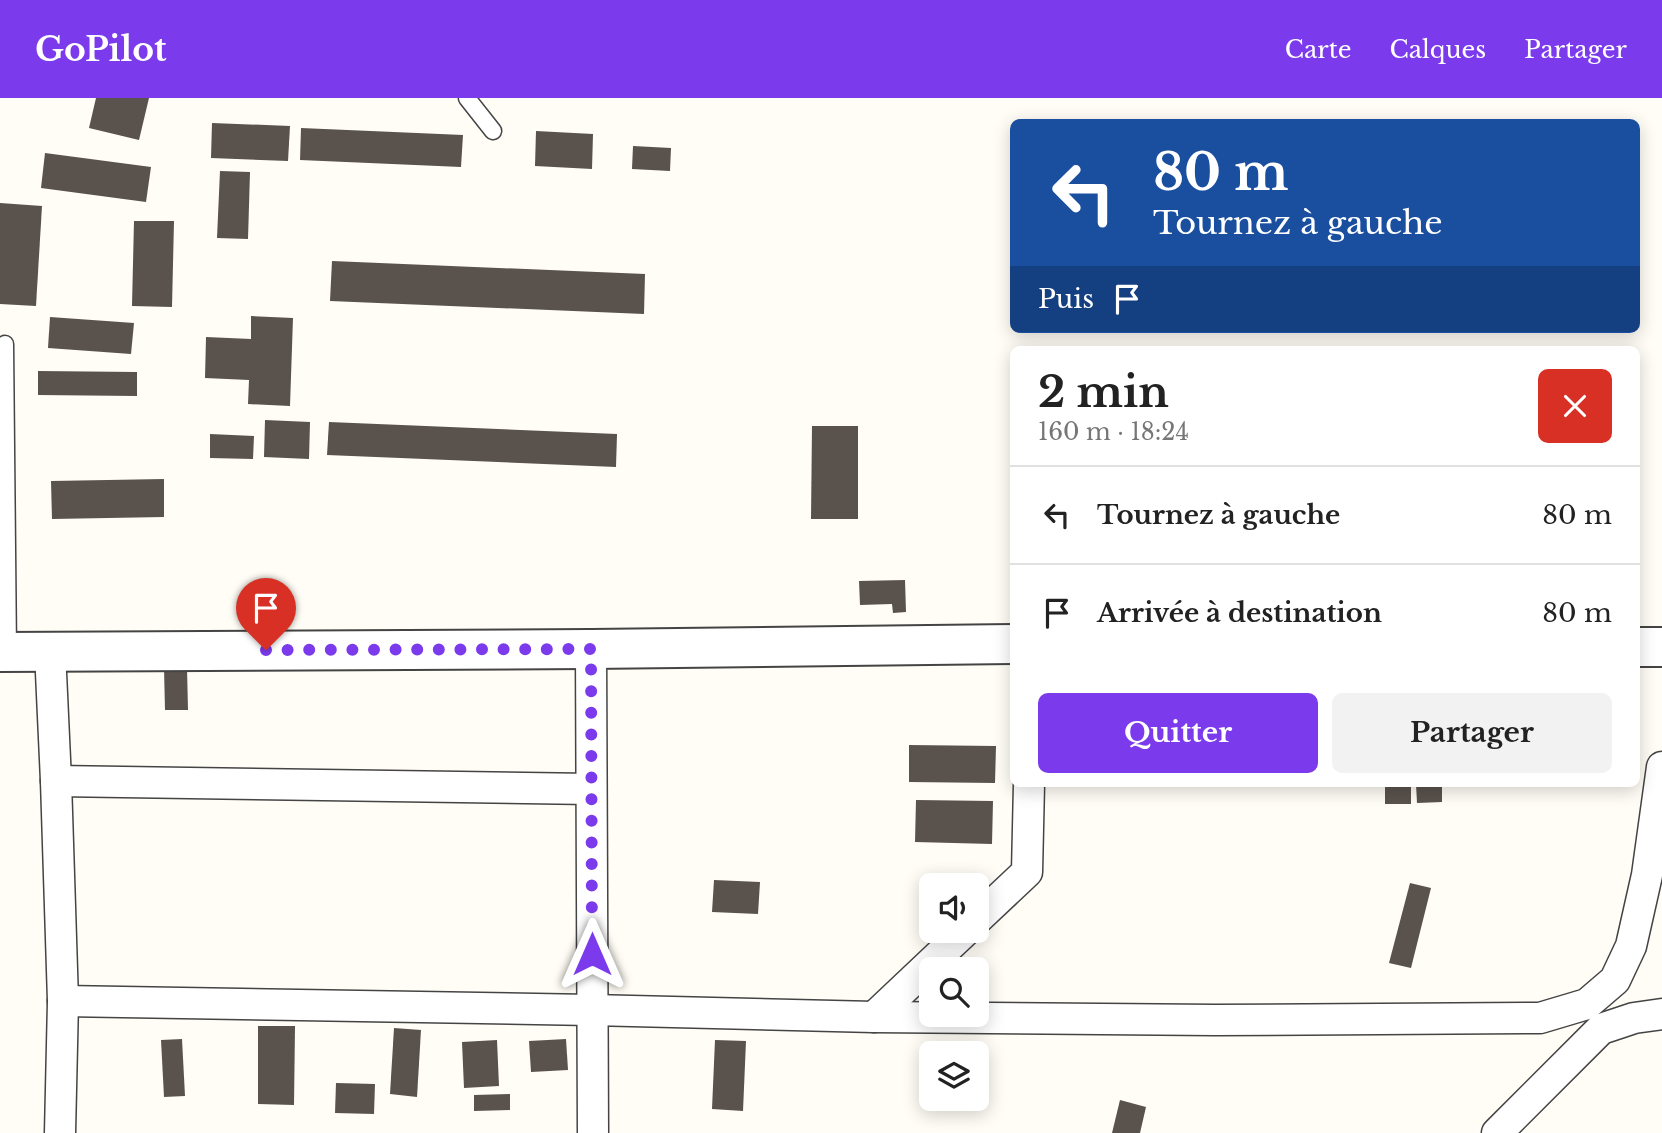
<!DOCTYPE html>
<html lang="fr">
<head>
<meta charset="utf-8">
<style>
	:root { --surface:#fff; --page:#f2f2f2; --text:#222; --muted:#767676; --line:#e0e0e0; --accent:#7c3aed }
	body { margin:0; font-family:"Libre Baskerville",serif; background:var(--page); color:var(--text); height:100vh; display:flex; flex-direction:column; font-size:26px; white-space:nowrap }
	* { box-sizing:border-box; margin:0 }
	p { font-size:23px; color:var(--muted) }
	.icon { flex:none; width:38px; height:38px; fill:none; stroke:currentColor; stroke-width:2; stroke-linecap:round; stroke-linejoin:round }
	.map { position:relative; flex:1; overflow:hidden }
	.panel { position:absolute; left:1010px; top:248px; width:630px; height:441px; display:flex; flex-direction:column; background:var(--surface); border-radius:10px; box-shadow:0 4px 18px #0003 }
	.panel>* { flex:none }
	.guide { position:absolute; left:1010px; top:21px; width:630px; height:214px; border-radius:10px; box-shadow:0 4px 18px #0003; background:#1a4fa0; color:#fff; overflow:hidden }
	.fabs { position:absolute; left:919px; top:775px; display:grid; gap:14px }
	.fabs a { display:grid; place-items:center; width:70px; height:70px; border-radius:10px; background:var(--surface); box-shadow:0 4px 18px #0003; font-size:35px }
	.pin { position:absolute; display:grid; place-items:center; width:60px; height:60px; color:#fff; margin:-72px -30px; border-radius:50% 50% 50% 0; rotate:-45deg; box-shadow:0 0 7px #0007 }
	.pin .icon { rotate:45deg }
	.me { position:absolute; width:77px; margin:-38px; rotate:0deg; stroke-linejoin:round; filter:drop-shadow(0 0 5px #0008) }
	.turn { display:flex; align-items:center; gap:24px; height:147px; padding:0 28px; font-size:32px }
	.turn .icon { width:91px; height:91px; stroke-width:2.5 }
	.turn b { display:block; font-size:49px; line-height:60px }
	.then { display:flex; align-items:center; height:66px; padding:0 28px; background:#0003; gap:14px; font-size:26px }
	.round { display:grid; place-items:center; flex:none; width:74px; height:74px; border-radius:10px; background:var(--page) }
	.summary { display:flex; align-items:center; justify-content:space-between; height:119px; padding:0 28px }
	h1 { font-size:42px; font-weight:700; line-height:52px }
	.cta { display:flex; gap:14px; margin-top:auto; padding:14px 28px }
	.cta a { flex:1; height:80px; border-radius:10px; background:var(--accent); color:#fff; font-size:28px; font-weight:700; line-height:80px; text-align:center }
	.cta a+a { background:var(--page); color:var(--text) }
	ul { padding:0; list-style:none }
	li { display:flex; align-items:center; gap:21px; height:98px; padding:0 28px; border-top:2px solid var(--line) }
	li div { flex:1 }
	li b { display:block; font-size:26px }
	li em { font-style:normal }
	header { display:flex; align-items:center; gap:42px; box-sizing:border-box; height:98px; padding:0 35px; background:var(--accent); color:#fff }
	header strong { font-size:33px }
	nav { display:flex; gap:38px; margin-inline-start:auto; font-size:24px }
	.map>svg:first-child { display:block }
	.building { fill:#5a524d }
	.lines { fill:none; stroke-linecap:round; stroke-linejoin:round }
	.service-casing { stroke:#444; stroke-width:19 }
	.minor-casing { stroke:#444; stroke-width:33 }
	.tertiary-casing { stroke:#444; stroke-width:42 }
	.service { stroke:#fff; stroke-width:16 }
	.minor { stroke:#fff; stroke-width:30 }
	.tertiary { stroke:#fff; stroke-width:38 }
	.route { stroke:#7c3aed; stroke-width:12; stroke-dasharray:0 21.6 }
</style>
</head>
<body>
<header>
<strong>GoPilot</strong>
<nav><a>Carte</a><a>Calques</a><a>Partager</a></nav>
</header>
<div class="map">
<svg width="1662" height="1035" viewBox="0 0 1662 1035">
	<rect width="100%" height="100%" fill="#fffdf5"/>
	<g class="building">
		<path d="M96 0H149L139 42 89 30Z"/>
		<path d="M212 25 290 28 288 63 211 60Z"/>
		<path d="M301 30 463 37 461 69 300 62Z"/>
		<path d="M536 33 593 36 592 71 535 68Z"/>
		<path d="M633 48 671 50 670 73 632 71Z"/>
		<path d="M45 55 151 69 146 104 41 90Z"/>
		<path d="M220 73 250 74 248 141 217 140Z"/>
		<path d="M0 105 42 108 36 208 0 206Z"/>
		<path d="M134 123H174L172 209 132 208Z"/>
		<path d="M332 163 645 176 644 216 330 203Z"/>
		<path d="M251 218 293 220 290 308 248 306 249 282 205 280 206 239 251 241Z"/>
		<path d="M50 219 134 225 131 256 48 250Z"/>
		<path d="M38 273 137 274V298L38 297Z"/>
		<path d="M265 322 310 324 309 361 264 359Z"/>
		<path d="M329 324 617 336 616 369 327 357Z"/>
		<path d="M812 328H858V421H811Z"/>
		<path d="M210 336 254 338 253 361 210 360Z"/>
		<path d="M164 381V419L52 421 51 383Z"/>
		<path d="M905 482 906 514 893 515 892 506 860 507 859 483Z"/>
		<path d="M164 570H187L188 612H165Z"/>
		<path d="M909 647 996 648 995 685 909 684Z"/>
		<rect x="1385" y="686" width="26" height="20"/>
		<path d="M1416 686H1442V704L1417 705Z"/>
		<path d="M916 702 993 703 992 746 915 744Z"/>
		<path d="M714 782 760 784 758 816 712 814Z"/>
		<path d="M1410 785 1431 790 1411 870 1389 865Z"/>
		<path d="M258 928H295L294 1007 258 1006Z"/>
		<path d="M394 930 421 932 417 999 390 996Z"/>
		<path d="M182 941 185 998 164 999 161 942Z"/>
		<path d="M566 941 568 972 531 974 529 943Z"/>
		<path d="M497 942 499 988 464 990 462 944Z"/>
		<path d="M715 942 746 943 743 1013 712 1011Z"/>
		<path d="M336 985 375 986 374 1016 335 1015Z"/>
		<path d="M510 996V1012L474 1013V997Z"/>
		<path d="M1120 1002 1146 1009 1140 1035H1112Z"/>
	</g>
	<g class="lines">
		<defs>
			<g id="service">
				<path d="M467 0 493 33"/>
				<path d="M5 246 8 554"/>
			</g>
			<g id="minor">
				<path d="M591 551 593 1035"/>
				<path d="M50 553 56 683 63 903 60 1035"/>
				<path d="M56 683 591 691"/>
				<path d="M976 822 1027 774 1029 686"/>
				<path d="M63 903 591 912 874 919 1215 922 1540 920 1587 906 1615 882 1631 848 1647 777 1662 669"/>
				<path d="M874 919 965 833"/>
				<path d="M1497 1035 1601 931 1634 920 1662 916"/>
			</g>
			<g id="tertiary">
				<path d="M1636 549H1662"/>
				<path d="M0 554 591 551 1013 546"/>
			</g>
		</defs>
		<use href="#service" class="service-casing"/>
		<use href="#minor" class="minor-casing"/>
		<use href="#tertiary" class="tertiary-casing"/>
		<use href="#service" class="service"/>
		<use href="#minor" class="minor"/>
		<use href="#tertiary" class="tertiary"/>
	</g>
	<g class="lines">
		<path class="route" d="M266 552 591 551 592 856"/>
	</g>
</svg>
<div class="fabs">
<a><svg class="icon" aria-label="sound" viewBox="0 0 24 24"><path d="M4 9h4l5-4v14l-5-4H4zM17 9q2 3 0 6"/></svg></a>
<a><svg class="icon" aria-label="search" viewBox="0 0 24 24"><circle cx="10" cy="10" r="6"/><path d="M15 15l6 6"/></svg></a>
<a><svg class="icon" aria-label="layers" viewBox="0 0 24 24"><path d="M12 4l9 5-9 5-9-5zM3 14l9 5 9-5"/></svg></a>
</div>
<div class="pin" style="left:266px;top:552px;background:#d93025"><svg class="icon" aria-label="arrive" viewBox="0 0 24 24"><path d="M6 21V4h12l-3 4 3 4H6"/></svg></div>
<svg class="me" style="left:592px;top:856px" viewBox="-20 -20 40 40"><path d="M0-17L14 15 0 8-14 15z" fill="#7c3aed" stroke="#fff" stroke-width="4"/></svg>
<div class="guide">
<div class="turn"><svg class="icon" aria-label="left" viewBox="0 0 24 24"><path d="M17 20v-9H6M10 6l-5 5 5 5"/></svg><div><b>80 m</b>Tournez à gauche</div></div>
<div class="then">Puis<svg class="icon" aria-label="arrive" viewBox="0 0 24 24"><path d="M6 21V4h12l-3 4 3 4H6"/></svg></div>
</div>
<section class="panel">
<div class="summary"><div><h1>2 min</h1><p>160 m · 18:24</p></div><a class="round" style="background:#d93025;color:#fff"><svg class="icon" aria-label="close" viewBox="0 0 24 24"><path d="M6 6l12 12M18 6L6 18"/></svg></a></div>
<ul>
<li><svg class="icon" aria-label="left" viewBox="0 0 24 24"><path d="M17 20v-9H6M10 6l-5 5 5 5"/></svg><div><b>Tournez à gauche</b></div><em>80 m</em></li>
<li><svg class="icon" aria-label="arrive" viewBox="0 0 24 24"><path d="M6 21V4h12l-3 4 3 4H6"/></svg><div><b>Arrivée à destination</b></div><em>80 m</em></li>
</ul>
<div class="cta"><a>Quitter</a><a>Partager</a></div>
</section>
</div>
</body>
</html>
